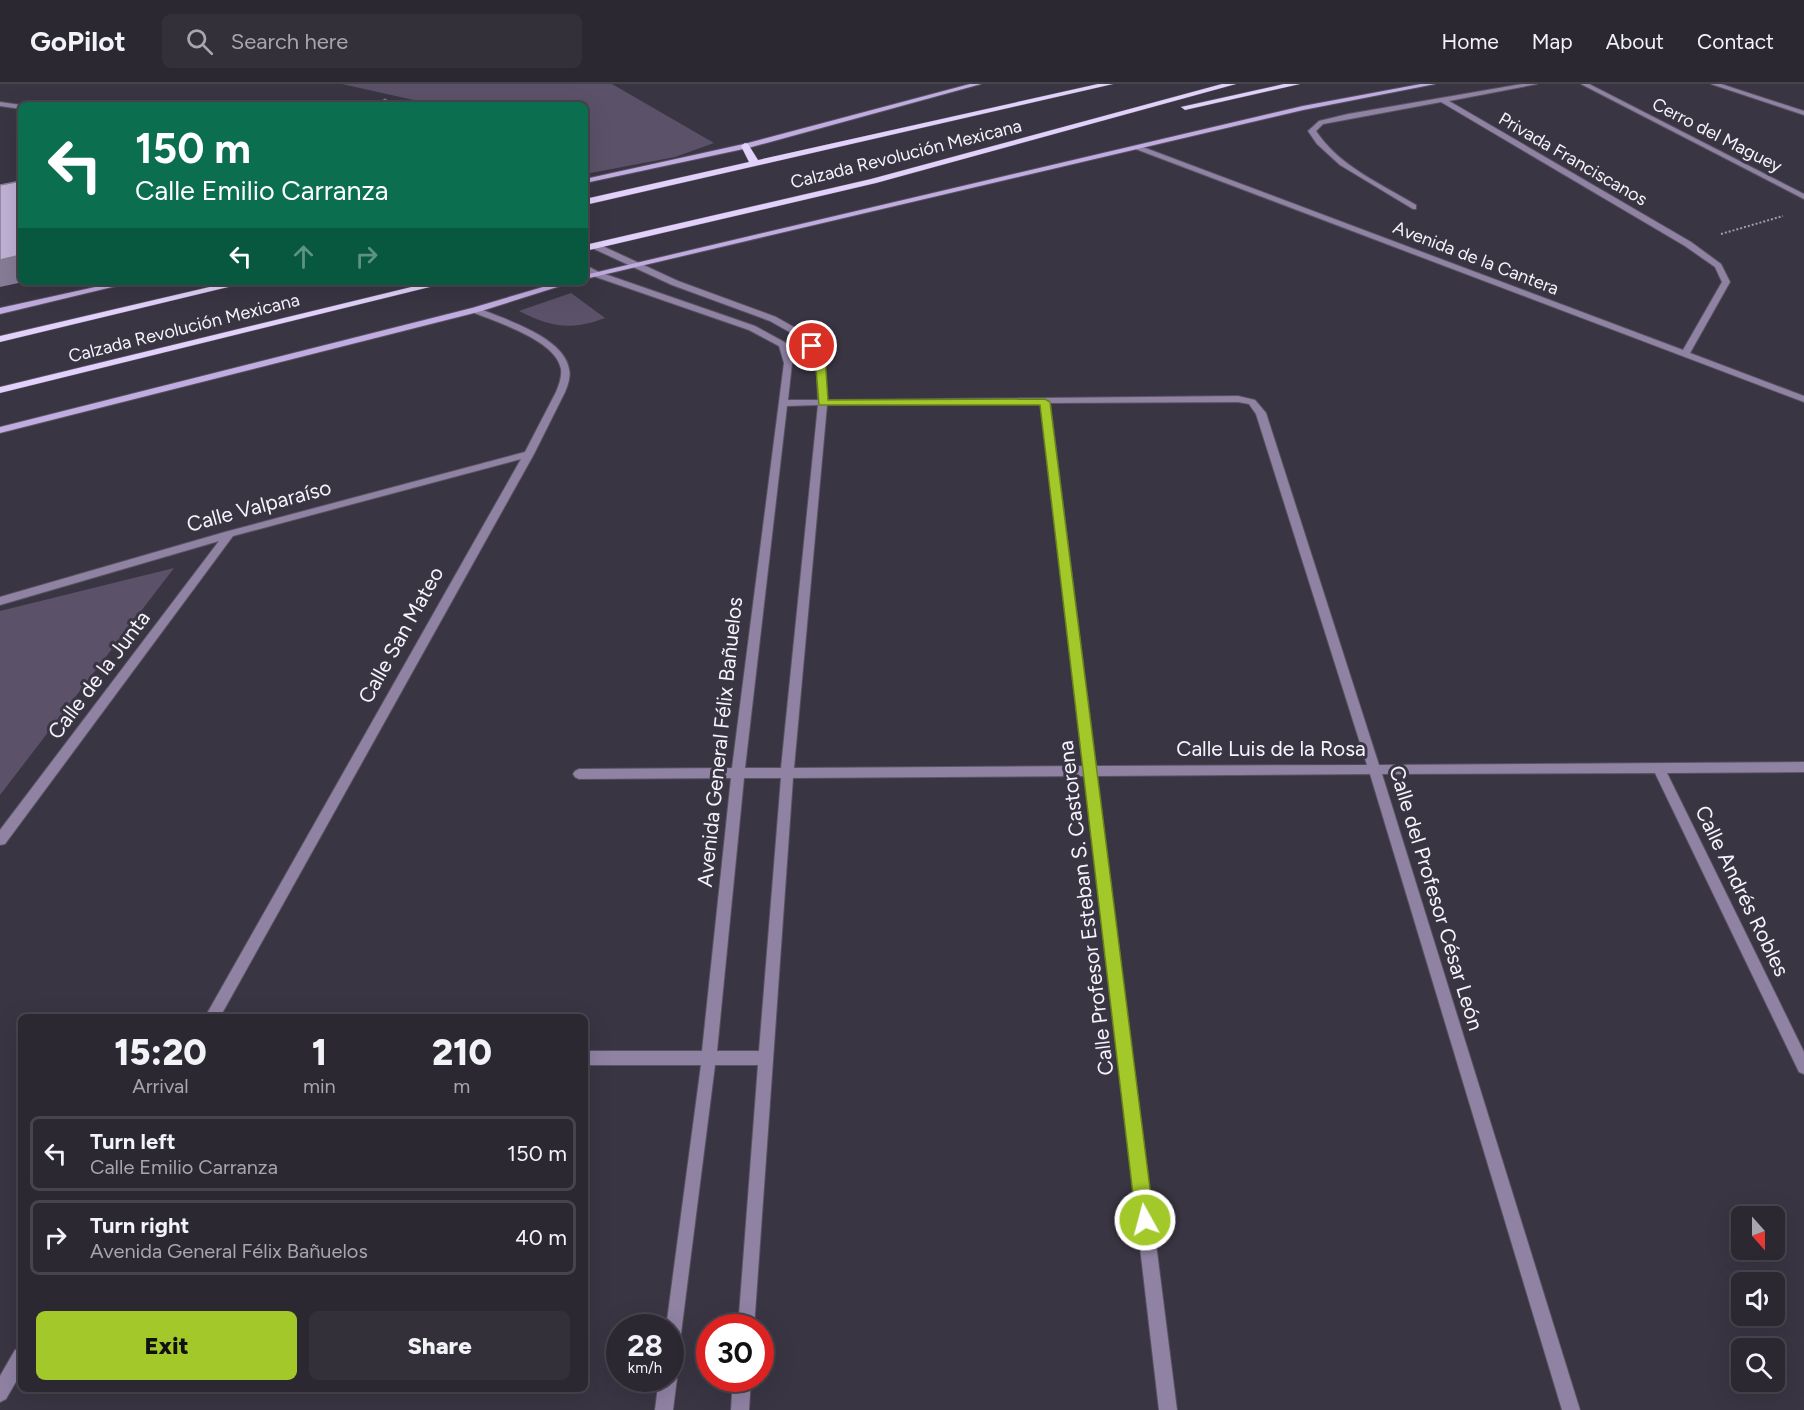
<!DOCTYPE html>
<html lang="en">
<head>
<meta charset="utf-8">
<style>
	:root { --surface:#2c2832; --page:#34303a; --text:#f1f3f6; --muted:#a6a6ac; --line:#48444d; --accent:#a2c929 }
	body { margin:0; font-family:Figtree,sans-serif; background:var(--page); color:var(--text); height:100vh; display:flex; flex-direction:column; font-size:22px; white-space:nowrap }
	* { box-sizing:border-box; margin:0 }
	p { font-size:20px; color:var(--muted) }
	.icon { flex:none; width:33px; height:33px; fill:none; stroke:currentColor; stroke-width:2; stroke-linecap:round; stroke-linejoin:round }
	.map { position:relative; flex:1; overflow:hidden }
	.details { position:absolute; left:18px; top:930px; width:570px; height:378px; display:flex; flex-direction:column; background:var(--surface); border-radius:9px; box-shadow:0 6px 24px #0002,0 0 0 2px var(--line) }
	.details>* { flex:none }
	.hud { position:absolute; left:18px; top:18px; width:570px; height:183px; border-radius:9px; box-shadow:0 6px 24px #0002,0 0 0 2px var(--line); background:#0b6e4f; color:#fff; overflow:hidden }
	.needle { width:39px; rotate:159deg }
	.tools { position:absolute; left:1731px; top:1122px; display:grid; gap:12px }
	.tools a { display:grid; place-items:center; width:54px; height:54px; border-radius:9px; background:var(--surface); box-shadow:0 6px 24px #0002,0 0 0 2px var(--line); font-size:30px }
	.speed { position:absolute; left:606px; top:1230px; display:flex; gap:12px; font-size:30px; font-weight:700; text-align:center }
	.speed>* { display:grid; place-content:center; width:78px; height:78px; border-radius:50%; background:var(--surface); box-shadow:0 6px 24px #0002,0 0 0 2px var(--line); line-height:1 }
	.speed small { font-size:15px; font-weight:400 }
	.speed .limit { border:9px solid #d22; background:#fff; color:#111 }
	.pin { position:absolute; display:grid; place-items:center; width:51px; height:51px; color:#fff; margin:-26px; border:3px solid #fff; border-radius:50%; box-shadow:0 2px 6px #0007 }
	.me { position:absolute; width:66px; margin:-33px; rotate:353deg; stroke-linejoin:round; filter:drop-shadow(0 0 4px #0008) }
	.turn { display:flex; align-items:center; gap:21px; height:126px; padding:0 18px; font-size:27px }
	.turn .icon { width:78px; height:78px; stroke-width:2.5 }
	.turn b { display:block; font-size:42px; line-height:51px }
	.lanes { display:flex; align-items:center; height:57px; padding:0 18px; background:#0003; justify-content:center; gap:30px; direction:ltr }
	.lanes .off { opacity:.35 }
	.eta { display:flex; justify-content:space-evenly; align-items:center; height:102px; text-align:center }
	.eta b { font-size:36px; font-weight:800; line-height:42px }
	.cta { display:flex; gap:12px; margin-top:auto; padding:12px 18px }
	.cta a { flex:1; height:69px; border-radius:9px; background:var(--accent); color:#111; font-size:24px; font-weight:800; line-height:69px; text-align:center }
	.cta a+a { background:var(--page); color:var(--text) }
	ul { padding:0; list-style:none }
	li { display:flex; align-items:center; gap:18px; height:75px; margin:0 12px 9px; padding:0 6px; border:3px solid var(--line); border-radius:9px }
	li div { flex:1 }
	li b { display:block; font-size:22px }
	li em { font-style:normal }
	header { display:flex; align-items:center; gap:36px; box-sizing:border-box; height:84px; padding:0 30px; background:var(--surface); border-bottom:2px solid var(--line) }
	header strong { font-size:28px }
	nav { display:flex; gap:33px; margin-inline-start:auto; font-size:21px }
	.search { width:420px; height:54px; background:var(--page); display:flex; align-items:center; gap:15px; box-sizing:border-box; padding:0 21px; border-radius:9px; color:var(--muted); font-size:22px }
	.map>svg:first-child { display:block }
	.green { fill:#5b5269 }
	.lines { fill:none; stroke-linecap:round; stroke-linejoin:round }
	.street-casing { stroke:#585361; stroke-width:2 }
	.secondary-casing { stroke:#585361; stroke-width:2 }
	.primary-casing { stroke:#585361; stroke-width:1 }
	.path { stroke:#a09ca8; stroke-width:2; stroke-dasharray:2 2; stroke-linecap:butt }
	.street { fill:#9082a3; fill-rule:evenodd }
	.secondary { fill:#c1ace1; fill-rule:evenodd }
	.primary { fill:#e2d2fb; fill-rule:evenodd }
	.shaded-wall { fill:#867c96 }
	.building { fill:#c0b1d6; stroke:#867c96; stroke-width:1.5 }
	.route { fill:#a2c929; stroke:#69831b; stroke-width:1.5 }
	.labels { text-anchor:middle; stroke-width:6; stroke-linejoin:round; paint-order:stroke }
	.far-street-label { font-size:18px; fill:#f6f3fc; stroke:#3a3543 }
	.street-label { font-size:21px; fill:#f6f3fc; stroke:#3a3543 }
</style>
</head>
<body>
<header>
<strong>GoPilot</strong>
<div class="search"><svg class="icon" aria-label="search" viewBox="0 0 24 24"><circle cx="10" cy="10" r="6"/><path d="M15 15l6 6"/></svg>Search here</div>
<nav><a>Home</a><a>Map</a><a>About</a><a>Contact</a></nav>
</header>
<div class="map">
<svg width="1804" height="1326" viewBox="0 0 1804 1326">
	<rect width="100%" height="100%" fill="#3a3543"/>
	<g class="green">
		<path d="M342 0H612L714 59 675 73 585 90V21H436Z"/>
		<path d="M571 209 605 234C571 247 550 243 519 227Z"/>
		<path d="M174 484 0 711V527Z"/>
	</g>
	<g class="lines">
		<defs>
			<g id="street">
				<path d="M1522 0H1537L1449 17 1691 158 1721 180 1730 198 1690 269 1804 312V318L1133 64 1140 62 1683 266 1722 198 1715 183 1685 162 1441 18 1323 40 1316 47C1339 82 1381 100 1416 121V125H1413L1340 81 1317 60 1308 47 1319 37 1348 30Z"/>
				<path d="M1581 0H1589L1804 110V115Z"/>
				<path d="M1711 0H1721L1804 27V31Z"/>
				<path d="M385 15 388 17C385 22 380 21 375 21Z"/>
				<path d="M0 18 21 21V25L0 22Z"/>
				<path d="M592 160H598L678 197 776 233 808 251 824 272 827 316 1238 312 1255 316 1266 329 1379 681 1804 678V688L1667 689 1804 968V990L1799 988 1655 689 1382 690 1580 1326H1562L1370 690 1097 692 1177 1326H1159L1085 692 793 694 754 1244H738L758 981H715L678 1273 676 1279 670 1281V1244H666L701 981H585V967H702L731 694 579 695 575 693 573 690 575 687 579 685 732 684 784 279 779 262 749 246 593 192 585 187V181L599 188 755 242 786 259 792 279 788 316H818L816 272 802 255 770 237 672 201 592 164ZM1238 318 1249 320 1256 330 1367 681 1096 682 1050 319ZM1041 320 1083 682 794 684 827 321ZM818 321 781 684H745L787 322ZM744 694H781L759 967H717Z"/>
				<path d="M472 224H478C504 235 564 253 569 285 571 292 568 301 565 308L534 370 220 933H205L521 375 233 452 5 760 0 761V746L219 457 0 521V513L225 448 525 368 556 308C559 301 562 293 561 285 556 256 496 238 472 228Z"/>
				<path d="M21 1264V1289L6 1315 0 1318V1292L15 1266Z"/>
				<path d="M670 1287 674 1288 677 1294 673 1326H655L659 1294H670Z"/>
				<path d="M733 1294H751L749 1326H731Z"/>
			</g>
			<g id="secondary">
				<path d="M970 0H981L748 64 585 99V95L744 60Z"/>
				<path d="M1421 0H1435L1303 26 585 195V191L1303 22Z"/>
				<path d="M118 198H133L0 230V224Z"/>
				<path d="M560 198H573L478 228 0 349V343L472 224Z"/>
			</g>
			<g id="primary">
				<path d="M1098 0H1113L585 121V115L749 78 741 62 745 59 748 60 758 76Z"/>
				<path d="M1222 0H1236L876 99 585 167V161L871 95Z"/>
				<path d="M1284 0H1300L1185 26 1181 23Z"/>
				<path d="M231 198H249L0 258V252Z"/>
				<path d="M432 198H450L0 309V303Z"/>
			</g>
		</defs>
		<use href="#street" class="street-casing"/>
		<use href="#secondary" class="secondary-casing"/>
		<use href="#primary" class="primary-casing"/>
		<path class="path" d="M1721 150 1783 132"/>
		<use href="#street" class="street"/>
		<use href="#secondary" class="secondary"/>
		<use href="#primary" class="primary"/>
	</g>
	<path class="shaded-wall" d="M21 171V198H23L0 203V176Z"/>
	<path class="building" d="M21 97V171L0 176V101Z"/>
	<path class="route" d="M809 260H816L825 272 828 316 1045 315 1050 318 1154 1136 1151 1143 1145 1145 1138 1143 1136 1136 1040 321H819L815 273 807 262Z"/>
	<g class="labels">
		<g class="far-street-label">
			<text transform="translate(1717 51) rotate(27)" y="6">Cerro del Maguey</text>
			<text transform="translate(906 70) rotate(-14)" y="6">Calzada Revolución Mexicana</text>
			<text transform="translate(1573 75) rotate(30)" y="6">Privada Franciscanos</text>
			<text transform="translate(1476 174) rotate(21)" y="6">Avenida de la Cantera</text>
			<text transform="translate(184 244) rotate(-14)" y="6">Calzada Revolución Mexicana</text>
		</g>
		<g class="street-label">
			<text transform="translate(259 422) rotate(-15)" y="7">Calle Valparaíso</text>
			<text transform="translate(401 551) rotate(-61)" y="7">Calle San Mateo</text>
			<text transform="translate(99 591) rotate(-53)" y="7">Calle de la Junta</text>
			<text transform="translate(720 658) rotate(-84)" y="7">Avenida General Félix Bañuelos</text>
			<text x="1271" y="672">Calle Luis de la Rosa</text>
			<text transform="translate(1742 807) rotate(64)" y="7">Calle Andrés Robles</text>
			<text transform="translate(1436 814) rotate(73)" y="7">Calle del Profesor César León</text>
			<text transform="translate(1086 824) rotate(-97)" y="7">Calle Profesor Esteban S. Castorena</text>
		</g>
	</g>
</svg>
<div class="tools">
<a><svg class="needle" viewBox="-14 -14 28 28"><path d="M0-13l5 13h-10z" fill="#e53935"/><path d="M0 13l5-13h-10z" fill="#a6a6ac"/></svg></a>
<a><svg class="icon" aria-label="sound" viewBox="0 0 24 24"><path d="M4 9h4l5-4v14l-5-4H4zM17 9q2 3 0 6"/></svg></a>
<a><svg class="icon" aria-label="search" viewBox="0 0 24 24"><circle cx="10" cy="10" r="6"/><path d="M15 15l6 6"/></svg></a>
</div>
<div class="speed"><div>28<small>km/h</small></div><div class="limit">30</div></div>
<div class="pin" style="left:812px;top:262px;background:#d93025"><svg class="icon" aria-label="arrive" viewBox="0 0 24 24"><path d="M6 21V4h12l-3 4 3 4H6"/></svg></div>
<svg class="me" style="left:1145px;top:1136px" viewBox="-20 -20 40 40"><circle r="17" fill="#a2c929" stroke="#fff" stroke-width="3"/><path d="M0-11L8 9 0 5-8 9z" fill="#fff"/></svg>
<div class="hud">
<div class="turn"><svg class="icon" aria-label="left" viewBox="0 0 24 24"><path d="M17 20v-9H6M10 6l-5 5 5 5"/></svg><div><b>150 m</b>Calle Emilio Carranza</div></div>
<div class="lanes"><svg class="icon" aria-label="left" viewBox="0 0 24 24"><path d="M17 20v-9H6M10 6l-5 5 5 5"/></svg><svg class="icon off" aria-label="ahead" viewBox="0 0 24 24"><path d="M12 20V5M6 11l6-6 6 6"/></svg><svg class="icon off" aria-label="right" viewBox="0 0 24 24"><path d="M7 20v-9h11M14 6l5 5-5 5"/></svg></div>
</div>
<section class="details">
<div class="eta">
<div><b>15:20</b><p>Arrival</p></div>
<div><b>1</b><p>min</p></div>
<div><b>210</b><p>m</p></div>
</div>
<ul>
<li><svg class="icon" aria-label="left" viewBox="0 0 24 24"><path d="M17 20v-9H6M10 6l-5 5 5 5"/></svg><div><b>Turn left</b><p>Calle Emilio Carranza</p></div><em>150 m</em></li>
<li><svg class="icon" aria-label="right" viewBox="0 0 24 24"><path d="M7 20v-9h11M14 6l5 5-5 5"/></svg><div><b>Turn right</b><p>Avenida General Félix Bañuelos</p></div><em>40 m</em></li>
</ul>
<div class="cta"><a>Exit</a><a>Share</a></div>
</section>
</div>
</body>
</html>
